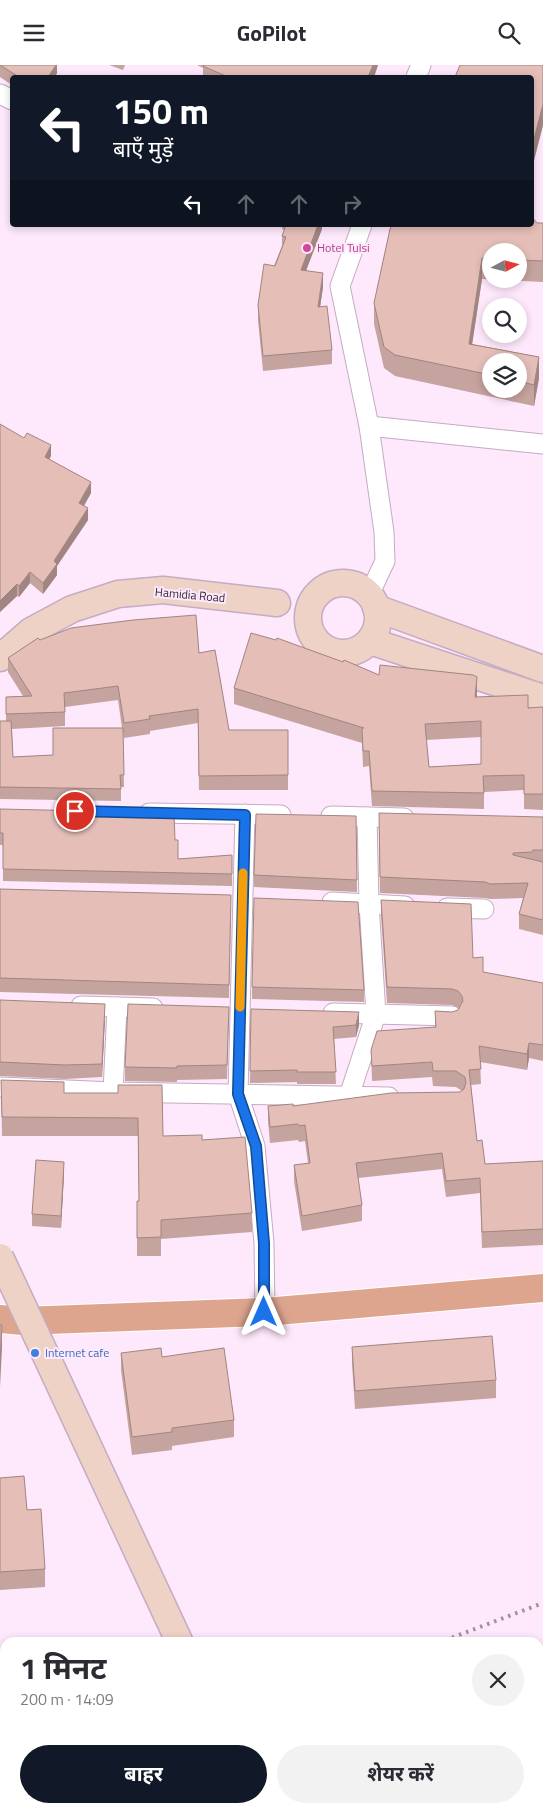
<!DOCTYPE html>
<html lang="hi">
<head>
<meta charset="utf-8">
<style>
	:root { --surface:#fff; --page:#f2f2f3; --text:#2b2b33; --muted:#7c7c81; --accent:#111827 }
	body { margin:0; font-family:"Titillium Web","Noto Sans Devanagari",sans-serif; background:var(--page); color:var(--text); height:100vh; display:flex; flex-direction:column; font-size:19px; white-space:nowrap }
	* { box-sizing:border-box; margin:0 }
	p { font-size:16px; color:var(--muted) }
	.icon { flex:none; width:28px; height:28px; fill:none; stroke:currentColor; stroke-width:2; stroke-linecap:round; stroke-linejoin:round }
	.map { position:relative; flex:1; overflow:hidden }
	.details { position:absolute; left:0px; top:1572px; width:544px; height:176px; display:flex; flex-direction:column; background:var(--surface); border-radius:15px 15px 0 0; box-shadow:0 2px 8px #0003 }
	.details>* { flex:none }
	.banner { position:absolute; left:10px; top:10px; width:524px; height:152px; border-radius:5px; box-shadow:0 2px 8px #0003; background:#111827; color:#fff; overflow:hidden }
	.needle { width:32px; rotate:83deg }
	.controls { position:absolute; left:482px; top:178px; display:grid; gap:10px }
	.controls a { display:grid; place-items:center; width:45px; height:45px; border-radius:50%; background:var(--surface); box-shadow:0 2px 8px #0003; font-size:25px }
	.pin { position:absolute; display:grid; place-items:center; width:42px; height:42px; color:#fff; margin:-21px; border:2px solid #fff; border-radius:50%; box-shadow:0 1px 5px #0007 }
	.me { position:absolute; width:55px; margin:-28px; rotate:0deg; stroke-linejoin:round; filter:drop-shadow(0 0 4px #0008) }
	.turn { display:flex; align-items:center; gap:18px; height:105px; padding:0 20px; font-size:22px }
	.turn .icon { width:65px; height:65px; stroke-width:2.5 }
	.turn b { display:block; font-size:35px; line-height:42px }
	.lanes { display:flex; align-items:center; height:48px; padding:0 20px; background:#0003; justify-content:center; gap:25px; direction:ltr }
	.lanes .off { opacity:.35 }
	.round { display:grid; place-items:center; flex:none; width:52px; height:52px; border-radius:26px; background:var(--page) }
	.overview { display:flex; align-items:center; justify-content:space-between; height:85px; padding:0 20px }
	h1 { font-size:30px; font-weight:700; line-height:38px }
	.button { display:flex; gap:10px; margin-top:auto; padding:10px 20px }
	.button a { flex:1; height:58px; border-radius:30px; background:var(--accent); color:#fff; font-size:20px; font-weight:700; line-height:58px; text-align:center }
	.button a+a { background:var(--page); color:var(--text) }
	header { display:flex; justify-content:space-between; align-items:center; height:65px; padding:0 20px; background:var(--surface); font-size:22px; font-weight:700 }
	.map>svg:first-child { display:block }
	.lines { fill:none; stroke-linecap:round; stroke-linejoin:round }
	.street-casing { stroke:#c5abc3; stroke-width:21 }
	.secondary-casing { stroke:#c5abc3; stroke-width:29 }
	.primary-casing { stroke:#fff; stroke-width:30 }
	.street { stroke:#fff; stroke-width:19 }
	.secondary { stroke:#eed2c6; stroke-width:26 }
	.primary { stroke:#dda58e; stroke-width:28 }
	.rail { stroke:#a191a0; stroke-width:4; stroke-dasharray:2.5 5; stroke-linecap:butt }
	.secondary-bridge-casing { stroke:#c5abc3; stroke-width:29; stroke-linecap:butt }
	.secondary-bridge { stroke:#eed2c6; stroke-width:26 }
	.wall { fill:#c5a39e; fill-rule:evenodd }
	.shaded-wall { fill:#a08581 }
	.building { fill:#e5beb8; stroke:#a08581; fill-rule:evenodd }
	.route-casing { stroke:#114b97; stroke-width:12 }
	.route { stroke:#1a73e8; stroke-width:9 }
	.slow { stroke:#f59e0b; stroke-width:9 }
	.hotel-dot { fill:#d1479c; stroke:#fee8fc; stroke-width:2 }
	.shop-dot { fill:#3f7fe0; stroke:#fee8fc; stroke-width:2 }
	.labels { text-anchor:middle; stroke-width:4; stroke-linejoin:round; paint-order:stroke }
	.hotel-label { font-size:12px; fill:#b23c85; stroke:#fee8fc; text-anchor:start }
	.street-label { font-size:12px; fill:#362c36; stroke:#fee8fc }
	.shop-label { font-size:12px; fill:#366cbe; stroke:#fee8fc; text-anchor:start }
</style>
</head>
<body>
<header><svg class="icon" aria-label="menu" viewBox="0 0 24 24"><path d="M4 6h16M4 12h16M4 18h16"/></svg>GoPilot<svg class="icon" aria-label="search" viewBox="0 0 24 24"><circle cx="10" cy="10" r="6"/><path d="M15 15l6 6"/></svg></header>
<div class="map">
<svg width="543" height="1748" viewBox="0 0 543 1748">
	<rect width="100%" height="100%" fill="#fee8fc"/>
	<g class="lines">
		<defs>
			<g id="street">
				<path d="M416 12 421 0"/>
				<path d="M0 29 12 35"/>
				<path d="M362 160 340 221 369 361 384 467 385 496 369 530"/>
				<path d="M369 361 543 379"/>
				<path d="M149 748 281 750"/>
				<path d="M245 749 238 1029 255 1081 264 1178 265 1247"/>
				<path d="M331 751 404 753"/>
				<path d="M332 837 405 841"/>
				<path d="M447 843 484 844"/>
				<path d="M81 941 153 943"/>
				<path d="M333 948 452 951"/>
				<path d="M0 1022 113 1027 389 1032"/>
				<path d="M113 1027 117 942"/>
				<path d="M349 1031 376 949 369 839 367 752"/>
			</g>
			<g id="secondary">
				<circle cx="343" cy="553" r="35"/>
				<path d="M376 543 543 604"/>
				<path d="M370 576 543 633"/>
				<path d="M0 593 31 566 72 544 118 529 163 525 277 538"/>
				<path d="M258 1744 260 1748"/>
			</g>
			<path id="primary" d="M0 1254 22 1256 265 1247 543 1223"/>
		</defs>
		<use href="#street" class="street-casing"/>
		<use href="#secondary" class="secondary-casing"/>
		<use href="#primary" class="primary-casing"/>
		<use href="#street" class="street"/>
		<use href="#secondary" class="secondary"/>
		<use href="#primary" class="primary"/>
		<g class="rail">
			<path d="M438 1578 543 1538"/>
			<path d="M539 1612 543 1611"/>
			<path d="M539 1628 543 1627"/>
			<path d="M88 1748 96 1744"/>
			<path d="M151 1748 159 1744"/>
			<path d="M185 1748 194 1744"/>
		</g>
		<defs>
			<path id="secondary-bridge" d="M0 1192 180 1578"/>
		</defs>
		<use href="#secondary-bridge" class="secondary-bridge-casing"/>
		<use href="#secondary-bridge" class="secondary-bridge"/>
	</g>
	<g class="wall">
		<path d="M0 0H57V8L55 12H12V20L0 12Z"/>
		<path d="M109 0H125L123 5Z"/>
		<path d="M197 0H378L374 12H203V3Z"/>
		<path d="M543 0V60L532 103 531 12Z"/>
		<path d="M531 151 537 158H543V217L482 214 472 279 539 292V313L534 341 395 311 384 303 374 259V238L390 164 392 160H531ZM491 186H519V214H491ZM491 296H519V324H491Z"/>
		<path d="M282 160H322V164L306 205 323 222 320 242 332 285V299L263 306 258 255V240L282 181V171L285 165 282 164Z"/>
		<path d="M0 359 51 391 49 394 91 428 84 441 88 455 57 501V510L43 529 30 518 19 532 17 531 0 547Z"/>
		<path d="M40 575 199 588 229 665H288V725H199L198 658 150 666V669L124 673 123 667 124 722H121V736L0 734V656H6V632L23 631 8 607V593ZM118 635 122 663 53 690 13 692 12 664 65 661V642Z"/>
		<path d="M379 610 477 627V632L528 643 543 642V745L524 744V725L484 727V744L372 741 369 701 363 702 362 678 234 639V623ZM481 672V699L429 702 426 675Z"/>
		<path d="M0 744 175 775 178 794 232 790V821L3 816V780H0Z"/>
		<path d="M356 751 357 827 254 822V810Z"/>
		<path d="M543 752V870L519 864V849L523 833 490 834 485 833 380 828 379 764Z"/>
		<path d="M0 824 231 844 229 933 0 927Z"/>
		<path d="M381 835 473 893 483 907 543 918V996L529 993 527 1005 480 997 481 1019 471 1020 477 1076 485 1099 543 1096V1180L482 1183 480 1128 446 1132 442 1104 358 1113 362 1140V1156L302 1166 294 1116V1100L308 1098 305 1076 299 1077 298 1075 270 1078 268 1056V1041H293L460 1027 462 1026 456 1022 433 1021 432 1012 372 1016 371 985 435 962V946L452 947 458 945 459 943 452 940 387 938 381 851Z"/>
		<path d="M252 922 364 925V937L252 934Z"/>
		<path d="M0 935 105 952 102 1012 65 1014 0 1011Z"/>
		<path d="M229 942 227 1014 177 1015V1017L125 1016V1002Z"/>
		<path d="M251 944 359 960 356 972 334 974 336 1019H297V1017L250 1018Z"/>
		<path d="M1 1015 64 1028H118L163 1071 202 1075 252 1148V1167L161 1174V1191H137V1136H139L138 1071H2Z"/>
		<path d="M64 1109 61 1163 32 1161V1149Z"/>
		<path d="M352 1282 496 1315V1333L355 1344 352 1299Z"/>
		<path d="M121 1288 162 1292 234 1355V1372L172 1381V1385L132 1390 121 1305Z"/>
		<path d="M0 1413 27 1445 45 1504V1522L0 1525Z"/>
	</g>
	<g class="shaded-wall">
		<path d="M56 0H57V8L55 12H48Z"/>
		<path d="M373 0H378L374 12H368Z"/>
		<path d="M543 39V60L532 103V82Z"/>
		<path d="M318 160H322V164L301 219V205Z"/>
		<path d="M482 193V214L469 300V279Z"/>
		<path d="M323 208V222L318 256V242Z"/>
		<path d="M539 292V313L534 341V320Z"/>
		<path d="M51 380V391L45 403V392Z"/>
		<path d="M91 417V428L79 449V438Z"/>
		<path d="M88 443V455L57 501V510L43 529V518L54 496Z"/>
		<path d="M30 507V518L19 532V521Z"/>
		<path d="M17 519V531L0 547V536Z"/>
		<path d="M477 612V627L475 647V632Z"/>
		<path d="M105 939V952L102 1012V999Z"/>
		<path d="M359 947V960L356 972V960Z"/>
		<path d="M529 978V993L527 1005V989Z"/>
		<path d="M64 1097V1109L61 1163V1151Z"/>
		<path d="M2 1260V1282L0 1322V1300Z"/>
	</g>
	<g class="building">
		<path d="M0 0H56L48 12H19Z"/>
		<path d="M204 0H373L368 12H228L203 1Z"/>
		<path d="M460 0H543V39L532 82 531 12H455Z"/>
		<path d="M531 151 537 158H543V196L519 195V186H491V194L482 193 469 279 539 292 534 320 519 316V296H491V310L395 290 384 282 374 238 390 164 392 160H531Z"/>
		<path d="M286 160H318L301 205 323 208 318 242 327 241 332 285 263 291 258 240 264 199 275 201 286 172 282 171Z"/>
		<path d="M0 359 24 373 27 368 51 380 45 392 91 417 79 438 88 443 54 496 57 499 43 518 30 507 19 521 17 519 0 536Z"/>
		<path d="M196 550 199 588 215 585 229 665H288V710L199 711 198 644 149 651 150 654 124 658 118 621 64 628 65 647 6 649V632L32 631 8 593 38 573 40 575 71 563 133 555Z"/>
		<path d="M251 568 276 575 277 573 343 597 344 595 379 610 380 600 473 610 477 612 475 632 528 630V643L543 642V729H524V710L483 711 484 728 372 726 369 686H363L362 663H364L234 623ZM481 656V699L429 702 425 659Z"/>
		<path d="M0 656H11L13 692 53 690V663H123L124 710H120L121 724 0 722Z"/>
		<path d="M0 744 174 748 175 775H178V794L232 790V809L3 804V768H0Z"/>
		<path d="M379 748 543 752V785H533L532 787 513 788V790L543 797V855L519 849 528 818 490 819 485 817 380 812Z"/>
		<path d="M256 749 356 751 357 815 254 810Z"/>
		<path d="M0 824 231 830 229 920 0 913Z"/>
		<path d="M254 833 358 837 364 925 252 922Z"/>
		<path d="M381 835 471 839 473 893 483 892V907L543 918V980L529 978 527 989 479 981 481 1004 469 1005 477 1076 482 1075 485 1099 543 1096V1164L482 1167 480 1113 446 1116 442 1088 356 1098 362 1140 302 1151 294 1100 310 1098 305 1060 299 1061 298 1059 270 1062 268 1041 293 1039V1041L391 1028 460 1027 464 1024 466 1018 465 1012 456 1006H433L432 997 372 1001 371 985 377 966 436 962 435 946 452 947 458 945 463 936 462 931 458 926 452 924 387 922Z"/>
		<path d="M0 935 105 939 102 999 65 1000 0 997Z"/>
		<path d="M128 939 229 942 227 1000 177 1001V1003L125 1002Z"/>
		<path d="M251 944 359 947 356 960 333 962 336 1007H297V1005L250 1006Z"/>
		<path d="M1 1015 64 1017V1028H118V1020H162L163 1071 202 1070V1075L245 1072 252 1148 161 1155V1172L137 1173V1136H139L138 1053 2 1052Z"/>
		<path d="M36 1095 64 1097 61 1151 32 1149Z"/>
		<path d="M0 1260H2L0 1300Z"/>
		<path d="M492 1271 496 1315 355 1326 352 1282Z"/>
		<path d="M161 1283 162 1292 224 1283 234 1355 172 1363V1367L132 1372 121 1288Z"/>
		<path d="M24 1411 27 1445 41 1444 45 1504 0 1507V1413Z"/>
	</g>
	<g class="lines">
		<defs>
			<path id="route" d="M75 746 245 750 238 1029 256 1081 264 1178V1247"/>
		</defs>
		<use href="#route" class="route-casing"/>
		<use href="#route" class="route"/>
		<path class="slow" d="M240 942 243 808"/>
	</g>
	<circle class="hotel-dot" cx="307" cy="183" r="5"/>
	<circle class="shop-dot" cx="35" cy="1288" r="5"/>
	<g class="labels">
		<g class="hotel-label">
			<text x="317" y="187">Hotel Tulsi</text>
		</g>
		<g class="street-label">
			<text transform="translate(190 530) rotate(5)" y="4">Hamidia Road</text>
		</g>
		<g class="shop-label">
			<text x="45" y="1292">Internet cafe</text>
		</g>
	</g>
</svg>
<div class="controls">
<a><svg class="needle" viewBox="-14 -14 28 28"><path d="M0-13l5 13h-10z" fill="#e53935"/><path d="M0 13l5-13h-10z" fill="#7c7c81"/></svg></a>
<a><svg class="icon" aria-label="search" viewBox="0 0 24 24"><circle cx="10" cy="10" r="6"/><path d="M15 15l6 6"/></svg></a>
<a><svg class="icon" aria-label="layers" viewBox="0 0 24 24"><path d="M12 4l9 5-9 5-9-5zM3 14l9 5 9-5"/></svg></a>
</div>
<div class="pin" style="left:75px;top:746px;background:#d93025"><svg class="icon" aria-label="arrive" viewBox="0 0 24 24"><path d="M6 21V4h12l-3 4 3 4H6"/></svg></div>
<svg class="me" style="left:264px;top:1247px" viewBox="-20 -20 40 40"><path d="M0-17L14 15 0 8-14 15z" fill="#1a73e8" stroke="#fff" stroke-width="4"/></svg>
<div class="banner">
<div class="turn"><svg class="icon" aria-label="left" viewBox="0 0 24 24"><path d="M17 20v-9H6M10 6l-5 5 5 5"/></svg><div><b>150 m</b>बाएँ मुड़ें</div></div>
<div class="lanes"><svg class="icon" aria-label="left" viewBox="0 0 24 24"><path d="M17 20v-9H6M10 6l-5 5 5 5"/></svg><svg class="icon off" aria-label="ahead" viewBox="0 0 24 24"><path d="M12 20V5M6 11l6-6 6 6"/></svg><svg class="icon off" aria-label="ahead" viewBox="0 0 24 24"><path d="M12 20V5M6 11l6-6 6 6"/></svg><svg class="icon off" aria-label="right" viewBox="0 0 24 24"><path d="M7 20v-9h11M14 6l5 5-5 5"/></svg></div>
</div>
<section class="details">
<div class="overview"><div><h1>1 मिनट</h1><p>200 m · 14:09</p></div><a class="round"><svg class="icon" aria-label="close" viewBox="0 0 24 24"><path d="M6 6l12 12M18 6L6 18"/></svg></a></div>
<div class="button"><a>बाहर</a><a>शेयर करें</a></div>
</section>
</div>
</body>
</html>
